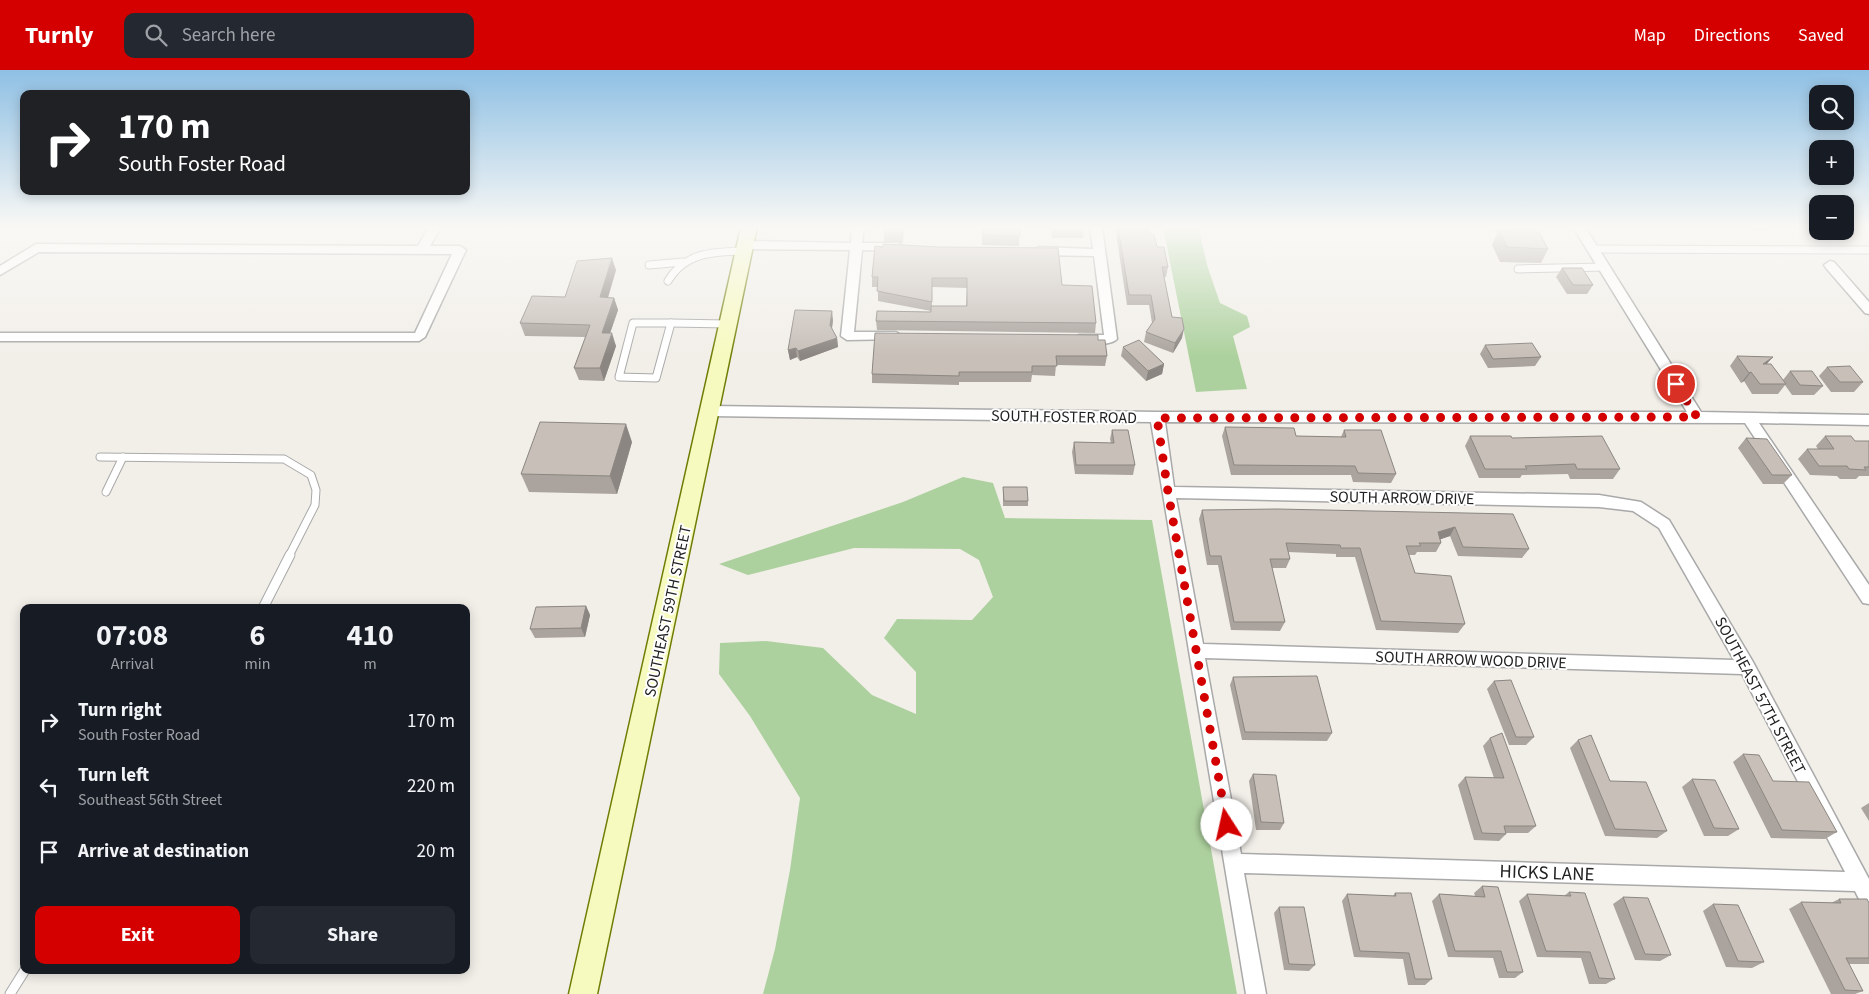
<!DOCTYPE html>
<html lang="en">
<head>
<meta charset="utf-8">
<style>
	:root { --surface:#171b24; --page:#242831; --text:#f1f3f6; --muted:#9ea1a6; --accent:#d40000 }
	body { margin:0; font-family:"Source Sans 3",sans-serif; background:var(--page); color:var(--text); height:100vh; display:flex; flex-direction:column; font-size:19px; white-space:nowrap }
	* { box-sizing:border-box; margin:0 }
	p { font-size:16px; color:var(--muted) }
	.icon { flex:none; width:28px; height:28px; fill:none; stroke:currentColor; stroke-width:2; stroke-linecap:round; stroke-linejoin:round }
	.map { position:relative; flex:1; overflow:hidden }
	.side { position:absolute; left:20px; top:534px; width:450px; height:370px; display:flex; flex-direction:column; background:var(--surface); border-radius:10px; box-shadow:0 2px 12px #0003 }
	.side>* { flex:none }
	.hud { position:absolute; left:20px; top:20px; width:450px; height:105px; border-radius:10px; box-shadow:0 2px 12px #0003; background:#202124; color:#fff; overflow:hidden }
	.tools { position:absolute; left:1809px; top:15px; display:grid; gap:10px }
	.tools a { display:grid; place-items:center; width:45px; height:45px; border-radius:10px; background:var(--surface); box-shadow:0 2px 12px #0003; font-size:25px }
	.pin { position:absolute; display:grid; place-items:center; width:42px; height:42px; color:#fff; margin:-21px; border:2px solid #fff; border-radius:50%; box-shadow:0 1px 5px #0007 }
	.me { position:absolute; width:55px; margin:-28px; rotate:350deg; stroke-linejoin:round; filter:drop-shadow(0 0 4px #0008) }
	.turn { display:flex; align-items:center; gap:18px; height:105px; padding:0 15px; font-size:22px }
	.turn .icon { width:65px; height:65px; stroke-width:2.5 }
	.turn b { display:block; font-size:35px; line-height:42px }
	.eta { display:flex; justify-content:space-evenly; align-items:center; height:85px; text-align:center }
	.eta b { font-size:30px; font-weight:700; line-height:35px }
	.action { display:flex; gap:10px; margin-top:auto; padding:10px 15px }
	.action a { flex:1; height:58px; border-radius:10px; background:var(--accent); color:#fff; font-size:20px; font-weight:700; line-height:58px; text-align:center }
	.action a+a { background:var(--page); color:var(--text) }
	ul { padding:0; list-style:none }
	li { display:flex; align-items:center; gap:15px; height:65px; padding:0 15px }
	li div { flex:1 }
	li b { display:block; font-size:19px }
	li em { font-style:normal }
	header { display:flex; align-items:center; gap:30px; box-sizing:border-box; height:70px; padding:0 25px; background:var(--accent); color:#fff }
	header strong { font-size:24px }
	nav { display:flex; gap:28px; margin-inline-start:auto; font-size:18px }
	.search { width:350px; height:45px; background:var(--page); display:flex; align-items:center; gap:12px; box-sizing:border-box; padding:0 18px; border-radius:10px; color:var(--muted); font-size:19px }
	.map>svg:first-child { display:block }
	.forest { fill:#add19e }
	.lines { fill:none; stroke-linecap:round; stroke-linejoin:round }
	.service-far1-casing { stroke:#a9a9a9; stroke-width:9 }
	.service-casing { stroke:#a9a9a9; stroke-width:11 }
	.minor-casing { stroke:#a9a9a9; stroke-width:3 }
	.secondary-casing { stroke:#707d05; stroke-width:3 }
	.service-far1 { stroke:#fff; stroke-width:7 }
	.service { stroke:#fff; stroke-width:9 }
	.minor { fill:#fff; fill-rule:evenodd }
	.secondary { fill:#f7fabf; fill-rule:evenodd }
	.wall { fill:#aba49e; fill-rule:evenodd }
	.shaded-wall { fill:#8b8681 }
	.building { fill:#c7bfb8; stroke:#8b8681 }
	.route { stroke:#d40000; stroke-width:9; stroke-dasharray:0 16.2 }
	.labels { text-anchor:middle; stroke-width:4; stroke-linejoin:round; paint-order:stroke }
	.street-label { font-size:16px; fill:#222; stroke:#fff }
	.near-street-label { font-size:19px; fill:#222; stroke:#fff }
</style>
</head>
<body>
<header>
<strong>Turnly</strong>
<div class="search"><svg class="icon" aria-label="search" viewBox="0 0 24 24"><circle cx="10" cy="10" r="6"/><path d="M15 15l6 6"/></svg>Search here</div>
<nav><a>Map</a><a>Directions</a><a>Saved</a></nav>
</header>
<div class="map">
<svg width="1869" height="924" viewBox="0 0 1869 924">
	<rect width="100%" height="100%" fill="#f2efe9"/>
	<g class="forest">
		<path d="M1163 157H1198L1208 198 1220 233 1247 246 1250 257 1233 266 1247 319 1196 322Z"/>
		<path d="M963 407 993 413 1005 448 1152 450 1237 924H763L775 879 790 800 800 728 750 646 719 604 720 573 766 571 823 578 872 625 916 644V602L884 568 897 549 972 550 993 527 979 490 960 479 854 478 748 505 719 494 903 432Z"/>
	</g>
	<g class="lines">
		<defs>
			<g id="service-far1">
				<path d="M1593 179 1869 180"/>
				<path d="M649 195 683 192"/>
				<path d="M1518 199 1604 197"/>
				<path d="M668 211C685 182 713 182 744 181"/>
				<path d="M633 253H671L656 308 619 307Z"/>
				<path d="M671 253 728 254"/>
				<path d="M100 387 284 389 311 405 316 420 315 435 289 486"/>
				<path d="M106 422 123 387"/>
			</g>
			<g id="service">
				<path d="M263 538 290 485"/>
				<path d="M10 924 25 900"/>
			</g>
			<g id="minor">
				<path d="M429 157H441L430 176H460L466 180 425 267 419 271H0V263H415L452 184 39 182 0 205V196L36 174 418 176Z"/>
				<path d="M852 157H864L862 173H898L904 177 898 181 862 180 854 262H896L902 266 900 269 847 270 841 266 850 180 745 179 739 175 745 171 851 173Z"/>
				<path d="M1090 157H1102L1117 269C1111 276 1079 276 1073 269L1079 265H1104L1094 186 1039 185 1033 181 1039 177 1093 179Z"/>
				<path d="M1573 157H1585L1701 342 1869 345V355L1759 353 1869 515V534L1863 533 1745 353 1165 352 1174 417 1599 425 1641 432 1669 450 1753 592 1869 809V838L1862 835 1855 821 1244 803 1266 924H1246L1151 352 710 346 703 341 710 336 1157 342H1687ZM1176 428 1599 437 1633 441 1659 458 1734 590 1203 574ZM1205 588 1742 604 1845 802 1241 784Z"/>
				<path d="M1830 191 1834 192 1869 232V244L1865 243 1826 198 1824 195Z"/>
			</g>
			<path id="secondary" d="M741 157H757L597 924H569Z"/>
		</defs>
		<use href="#service-far1" class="service-far1-casing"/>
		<use href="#service" class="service-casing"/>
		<use href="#minor" class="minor-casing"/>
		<use href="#secondary" class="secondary-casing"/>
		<use href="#service-far1" class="service-far1"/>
		<use href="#service" class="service"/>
		<use href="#minor" class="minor"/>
		<use href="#secondary" class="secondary"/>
	</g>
	<g class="wall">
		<path d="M904 157 903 173H884V163Z"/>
		<path d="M982 157H1020L1019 176 982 175Z"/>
		<path d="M1051 157H1084L1083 168H1052Z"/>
		<path d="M1115 157H1148L1149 164 1168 197 1166 207H1164L1172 247 1182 268 1173 283 1144 272 1146 262 1152 253 1149 235H1127Z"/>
		<path d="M1493 157H1531L1534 162 1548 179 1541 193 1500 192 1492 175 1497 164Z"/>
		<path d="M1731 157H1769L1767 160 1732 158Z"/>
		<path d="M875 176 1062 215 1096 253 1095 263 877 260 876 251 931 242V241L878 231V217H872V207ZM932 217 967 218 966 236H932Z"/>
		<path d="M1562 198 1593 215 1587 224H1567L1556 207Z"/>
		<path d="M616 200 608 228H614L618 240 610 263 616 276 604 311 579 310 574 298 585 267 525 266 520 253Z"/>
		<path d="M833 250 832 259 837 268 838 277 800 291 797 287 790 290 788 280Z"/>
		<path d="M1098 270 1107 286 1105 296 1056 295 1055 306 1032 305 1031 312H959V315L872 313V304Z"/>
		<path d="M1485 275 1541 287 1535 296 1488 298 1480 284Z"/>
		<path d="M1123 277 1164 294 1162 304 1146 311 1121 286Z"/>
		<path d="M1737 286 1768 294 1783 310 1790 301 1823 316 1814 325H1792L1785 315 1778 324H1752L1744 311 1741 313 1730 296Z"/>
		<path d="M1827 297 1863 312 1854 322H1831L1819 306Z"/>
		<path d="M1225 357 1296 366 1341 367 1344 360 1396 404 1391 413 1353 412 1351 405H1231L1222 366Z"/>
		<path d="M1112 360 1135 395 1133 405 1075 404 1072 382 1074 372 1111 373 1110 369Z"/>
		<path d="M1470 366 1512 368 1620 399 1613 409H1570L1568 404 1522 405 1520 408H1479L1465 376Z"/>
		<path d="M1825 366 1855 371H1869V406H1859L1856 409H1840L1837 406 1810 405 1798 389 1807 379H1818L1816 376Z"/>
		<path d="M1746 368 1792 405 1783 414H1763L1738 378Z"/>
		<path d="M632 372 617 424 529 422 521 404Z"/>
		<path d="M1003 417 1028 431V436H1003Z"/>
		<path d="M1202 440 1513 444 1529 479 1522 488 1458 486 1450 466 1440 469 1441 473 1436 482H1417L1415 485H1409L1415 503 1465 554 1458 563 1376 560 1355 487H1336V484L1288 482 1290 489 1286 498H1272L1285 552 1280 561 1231 560 1218 495H1207L1199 449Z"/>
		<path d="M586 536 590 545 585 567 535 568 530 559Z"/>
		<path d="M1233 607 1332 663 1327 671 1242 670 1230 615Z"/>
		<path d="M1494 611 1534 667 1526 675H1509L1487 619Z"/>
		<path d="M1490 668 1536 756 1528 763H1506V764L1499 771 1474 770 1458 715 1465 707 1494 708 1483 676Z"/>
		<path d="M1578 670 1610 711 1667 761 1657 768 1605 766 1570 678Z"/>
		<path d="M1743 684 1773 711 1837 762 1825 769 1771 768 1733 692Z"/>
		<path d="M1253 704 1284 753 1280 760H1256L1249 711Z"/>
		<path d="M1692 709 1739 759 1728 766H1704L1682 717Z"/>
		<path d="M1869 733V751L1861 738Z"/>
		<path d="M1482 816 1523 902 1515 908H1499L1493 888 1448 887 1432 831 1439 824 1475 826 1474 823Z"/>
		<path d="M1569 822 1615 909 1606 914H1589L1581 888 1537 887 1519 831 1527 824 1564 826Z"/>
		<path d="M1395 823 1432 909 1425 915H1408L1403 889 1354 887 1342 831 1347 824 1393 826Z"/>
		<path d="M1623 827 1671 885 1660 891 1635 890 1613 834Z"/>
		<path d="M1839 829 1869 833V894H1849L1863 921 1855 924H1831L1789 839 1801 832 1831 833Z"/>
		<path d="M1713 834 1764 892 1752 898 1726 897 1703 841Z"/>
		<path d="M1279 837 1315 895 1309 901 1284 900 1274 843Z"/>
	</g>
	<g class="shaded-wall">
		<path d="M612 188 616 200 604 240 600 227Z"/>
		<path d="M614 228 618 240 606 275 602 263Z"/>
		<path d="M832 241 833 250 831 265 830 255Z"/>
		<path d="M1184 259 1182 268 1173 283 1175 273Z"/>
		<path d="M612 263 616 276 604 311 600 298Z"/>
		<path d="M837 268 838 277 800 291 798 281Z"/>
		<path d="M796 278 797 287 790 290 788 280Z"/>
		<path d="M1773 287 1765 296 1763 294Z"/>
		<path d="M1164 294 1162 304 1146 311 1148 301Z"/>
		<path d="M1751 302 1744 311 1741 313 1749 303Z"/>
		<path d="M626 354 632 372 617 424 610 406Z"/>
		<path d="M1455 457 1450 466 1433 472 1438 462Z"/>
		<path d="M586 536 590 545 585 567 581 558Z"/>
	</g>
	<g class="building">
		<rect x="884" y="157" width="19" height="6"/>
		<path d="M983 157H1020V166L983 165Z"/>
		<rect x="1053" y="157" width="31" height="1"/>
		<path d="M1118 157H1148L1149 164H1154L1157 177H1164L1168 197H1162L1172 247 1182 248 1184 259 1175 273 1146 262 1155 249 1151 225H1129Z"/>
		<path d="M1507 157H1531L1534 162H1539L1548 179 1507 177 1499 161H1509Z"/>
		<path d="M883 174 940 177 1058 178 1062 215 1092 216 1096 253 876 251 877 241 931 242V236H967V208H932V232L877 221 878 207H872L875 176 883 177Z"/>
		<path d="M612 188 600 227 614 228 602 263H612L600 298H574L590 255 520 253 532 226 565 227 577 191Z"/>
		<path d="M1562 198H1582L1593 215H1573Z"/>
		<path d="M795 240 832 241 830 255 837 268 798 281 796 278 788 280Z"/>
		<path d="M875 263 1098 265V270H1105L1107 286H1056L1057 296H1032V302H959V306L872 304Z"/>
		<path d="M1139 270 1164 294 1148 301 1123 277Z"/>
		<path d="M1532 273 1541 287 1493 289 1485 275Z"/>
		<path d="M1737 286 1773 287 1763 294H1771L1786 314H1760L1751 302 1749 303Z"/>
		<path d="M1850 296 1863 312H1840L1827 297Z"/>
		<path d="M1790 301H1812L1823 316 1800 315Z"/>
		<path d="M540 352 626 354 610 406 521 404Z"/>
		<path d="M1225 357 1294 358 1296 366 1346 367 1344 360H1381L1396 404 1358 403 1355 396 1234 395Z"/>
		<path d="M1112 360H1128L1135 395H1076L1074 372 1114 373Z"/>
		<path d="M1470 366H1511L1512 368 1602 366 1620 399H1577L1575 394 1525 396 1527 399H1485Z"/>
		<path d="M1825 366H1851L1855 371H1869V397H1864L1866 400 1849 399 1847 396H1819L1807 379H1834Z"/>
		<path d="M1746 368 1767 369 1792 405H1772Z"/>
		<path d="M1003 417H1027L1028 431H1004Z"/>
		<path d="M1277 439 1513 444 1529 479 1463 477 1455 457 1438 462 1441 473H1419L1421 476H1406L1415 503 1451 506 1465 554 1381 551 1360 478H1341L1340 475 1286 473 1290 489H1270L1285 552H1234L1221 486H1210L1202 440Z"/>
		<path d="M586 536 581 558 530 559 536 537Z"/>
		<path d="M1317 606 1332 663 1245 662 1233 607Z"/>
		<path d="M1511 610 1534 667H1516L1494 611Z"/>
		<path d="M1502 663 1536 756H1504L1506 764 1482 763 1465 707 1504 708 1490 668Z"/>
		<path d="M1591 665 1610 711 1646 712 1667 761 1615 759 1578 670Z"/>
		<path d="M1743 684 1759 685 1773 711 1809 712 1837 762 1782 760Z"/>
		<path d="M1253 704 1276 705 1284 753 1261 752Z"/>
		<path d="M1692 709 1715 710 1739 759 1714 758Z"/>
		<path d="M1482 816 1498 817 1523 902H1507L1501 881H1455L1439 824 1485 827Z"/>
		<path d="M1569 822 1585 823 1615 909 1599 908 1590 882 1546 881 1527 824 1571 826Z"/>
		<path d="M1395 823H1411L1432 909H1415L1409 883 1360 881 1347 824 1396 826Z"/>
		<path d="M1623 827 1648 828 1671 885 1645 884Z"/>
		<path d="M1839 829H1867L1869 833V888H1846L1863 921 1845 920 1801 832 1841 833Z"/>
		<path d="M1713 834 1738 835 1764 892 1738 891Z"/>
		<path d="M1279 837H1304L1315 895 1289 894Z"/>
	</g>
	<linearGradient id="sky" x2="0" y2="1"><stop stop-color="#8fc0e4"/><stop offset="0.55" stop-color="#f9f8f5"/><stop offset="1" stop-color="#f9f8f5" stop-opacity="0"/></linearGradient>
	<rect width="1869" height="286" fill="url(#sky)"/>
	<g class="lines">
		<path class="route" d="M1227 755 1168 422 1157 348 1697 347 1676 314"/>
	</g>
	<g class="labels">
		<g class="street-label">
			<text transform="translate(1064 346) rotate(1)" y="6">SOUTH FOSTER ROAD</text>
			<text transform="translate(1402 427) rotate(1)" y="6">SOUTH ARROW DRIVE</text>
			<text transform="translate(667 541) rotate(-78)" y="6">SOUTHEAST 59TH STREET</text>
			<text transform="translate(1471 589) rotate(2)" y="6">SOUTH ARROW WOOD DRIVE</text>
			<text transform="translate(1761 625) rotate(62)" y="6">SOUTHEAST 57TH STREET</text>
		</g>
		<g class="near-street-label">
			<text transform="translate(1547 802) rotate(2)" y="7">HICKS LANE</text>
		</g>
	</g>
</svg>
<div class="tools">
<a><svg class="icon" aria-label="search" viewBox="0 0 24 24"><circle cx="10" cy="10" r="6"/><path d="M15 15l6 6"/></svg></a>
<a>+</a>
<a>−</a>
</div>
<div class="pin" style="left:1676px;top:314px;background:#d93025"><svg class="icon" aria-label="arrive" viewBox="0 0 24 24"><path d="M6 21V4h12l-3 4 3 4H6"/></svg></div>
<svg class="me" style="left:1227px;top:755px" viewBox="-20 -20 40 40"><circle r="19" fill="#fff"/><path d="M0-13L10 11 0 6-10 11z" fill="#d40000"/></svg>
<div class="hud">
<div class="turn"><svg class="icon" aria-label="right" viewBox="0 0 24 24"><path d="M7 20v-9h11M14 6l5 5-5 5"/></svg><div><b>170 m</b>South Foster Road</div></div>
</div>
<section class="side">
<div class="eta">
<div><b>07:08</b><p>Arrival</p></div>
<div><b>6</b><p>min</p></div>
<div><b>410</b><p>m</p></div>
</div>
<ul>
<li><svg class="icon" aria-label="right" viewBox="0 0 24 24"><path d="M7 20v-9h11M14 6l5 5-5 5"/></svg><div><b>Turn right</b><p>South Foster Road</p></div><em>170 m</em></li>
<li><svg class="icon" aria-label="left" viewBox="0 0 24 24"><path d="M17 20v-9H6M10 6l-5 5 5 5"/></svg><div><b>Turn left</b><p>Southeast 56th Street</p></div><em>220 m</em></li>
<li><svg class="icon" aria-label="arrive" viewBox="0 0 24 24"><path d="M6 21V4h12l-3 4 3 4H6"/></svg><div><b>Arrive at destination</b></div><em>20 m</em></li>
</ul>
<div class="action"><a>Exit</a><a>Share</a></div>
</section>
</div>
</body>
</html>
